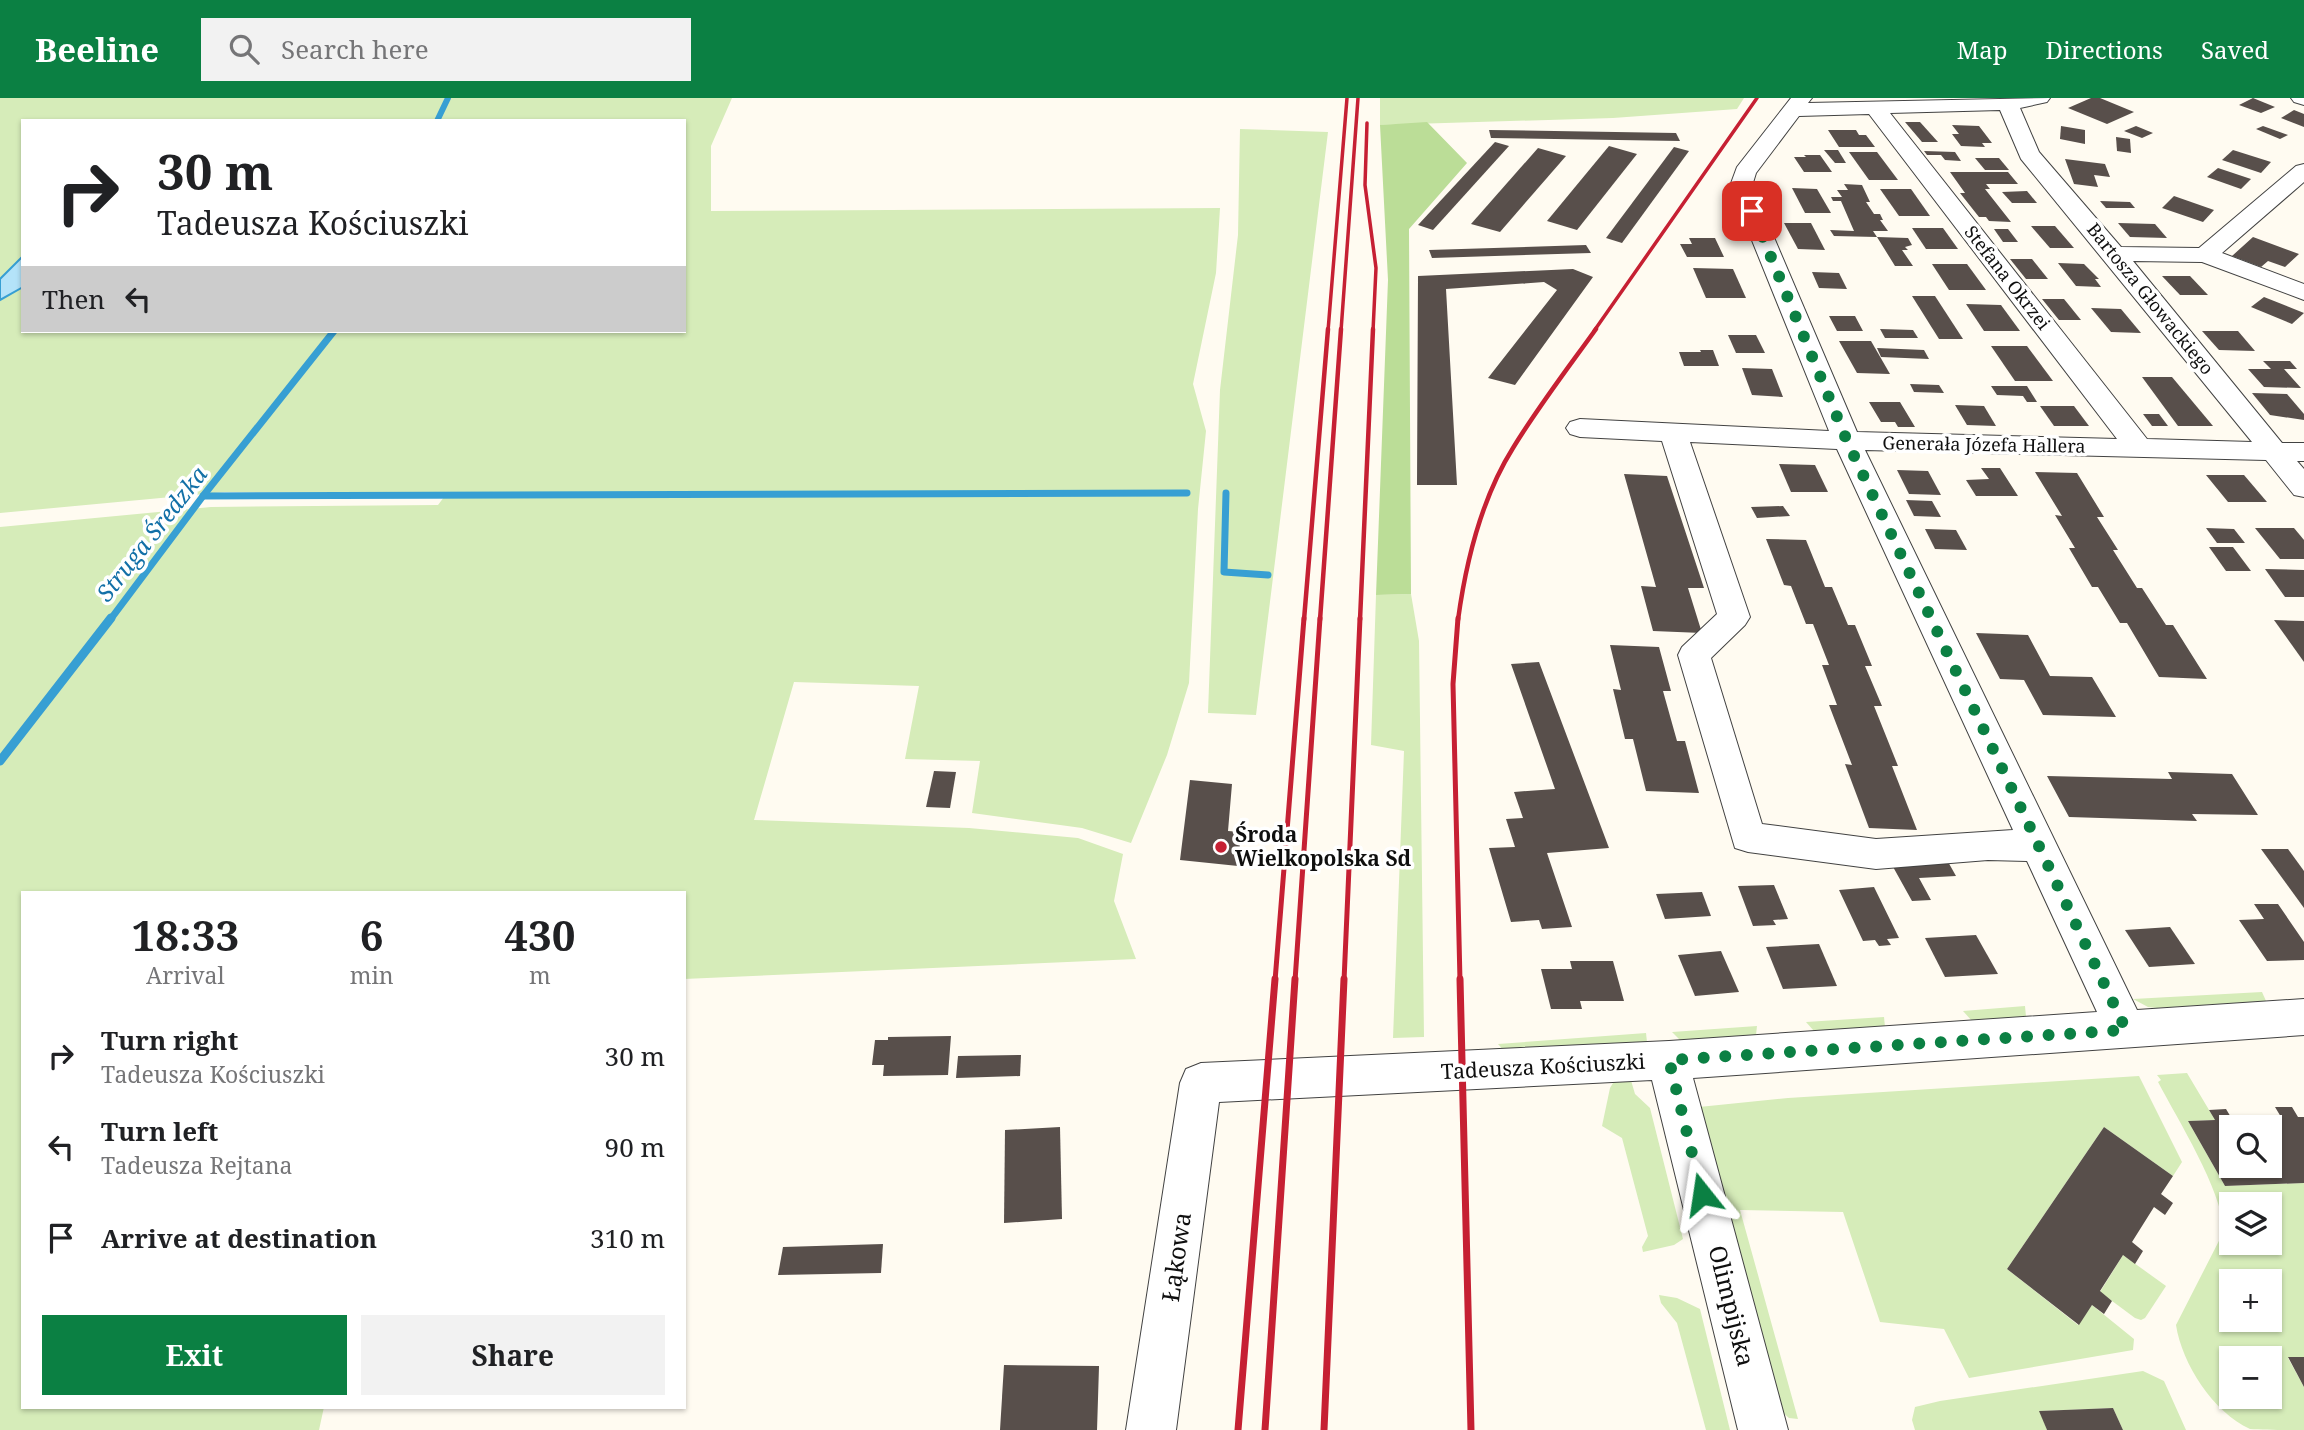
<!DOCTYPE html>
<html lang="en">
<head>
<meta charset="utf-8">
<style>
	:root { --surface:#fff; --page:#f2f2f2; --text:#202124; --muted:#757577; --accent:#0b8043 }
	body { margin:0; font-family:"Noto Serif",serif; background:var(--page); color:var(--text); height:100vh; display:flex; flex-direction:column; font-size:26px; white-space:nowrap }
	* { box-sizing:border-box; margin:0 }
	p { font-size:23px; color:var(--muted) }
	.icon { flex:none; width:38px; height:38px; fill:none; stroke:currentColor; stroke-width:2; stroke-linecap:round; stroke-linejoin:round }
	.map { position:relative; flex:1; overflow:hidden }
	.side { position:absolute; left:21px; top:793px; width:665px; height:518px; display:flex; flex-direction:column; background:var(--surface); border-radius:0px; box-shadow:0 2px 5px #0004 }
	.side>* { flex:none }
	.banner { position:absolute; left:21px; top:21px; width:665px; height:214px; border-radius:0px; box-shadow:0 2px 5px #0004; background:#fff; color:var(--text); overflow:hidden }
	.controls { position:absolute; left:2219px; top:1017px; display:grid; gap:14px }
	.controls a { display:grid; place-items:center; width:63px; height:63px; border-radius:0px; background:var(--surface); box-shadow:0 2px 5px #0004; font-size:35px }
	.pin { position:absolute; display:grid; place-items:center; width:60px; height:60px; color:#fff; margin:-30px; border-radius:14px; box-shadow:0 4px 10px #0006 }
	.me { position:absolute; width:77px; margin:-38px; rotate:345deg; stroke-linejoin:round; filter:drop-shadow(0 0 5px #0008) }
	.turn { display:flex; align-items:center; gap:24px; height:147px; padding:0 21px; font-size:32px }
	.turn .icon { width:91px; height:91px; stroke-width:2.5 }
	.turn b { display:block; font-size:49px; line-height:60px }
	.then { display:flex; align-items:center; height:66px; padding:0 21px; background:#0003; gap:14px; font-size:26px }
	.eta { display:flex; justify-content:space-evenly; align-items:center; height:119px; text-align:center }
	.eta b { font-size:42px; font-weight:700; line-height:49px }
	.primary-button { display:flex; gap:14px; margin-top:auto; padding:14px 21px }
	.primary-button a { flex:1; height:80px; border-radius:0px; background:var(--accent); color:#fff; font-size:28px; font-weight:700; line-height:80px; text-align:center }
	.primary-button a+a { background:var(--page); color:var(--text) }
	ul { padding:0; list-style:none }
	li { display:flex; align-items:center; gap:21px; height:91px; padding:0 21px }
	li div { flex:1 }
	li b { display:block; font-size:26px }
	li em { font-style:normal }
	header { display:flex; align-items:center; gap:42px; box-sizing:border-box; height:98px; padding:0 35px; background:var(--accent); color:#fff }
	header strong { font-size:33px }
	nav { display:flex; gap:38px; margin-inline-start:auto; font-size:24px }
	.search { width:490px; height:63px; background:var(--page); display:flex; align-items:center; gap:18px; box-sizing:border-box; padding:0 24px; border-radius:0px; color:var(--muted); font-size:26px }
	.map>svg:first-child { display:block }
	.green { fill:#d6ecb9; fill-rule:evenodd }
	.forest { fill:#bbdd97 }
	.water { fill:#b4e3f9; stroke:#379fd3; stroke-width:2 }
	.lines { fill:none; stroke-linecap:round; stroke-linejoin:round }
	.stream-far2 { stroke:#379fd3; stroke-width:6 }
	.stream-far1 { stroke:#379fd3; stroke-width:7 }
	.stream { stroke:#379fd3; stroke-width:9 }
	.building { fill:#584f4b; fill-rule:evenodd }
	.street-casing { stroke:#424242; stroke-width:2 }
	.street { fill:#fff; fill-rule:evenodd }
	.rail-far3 { stroke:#c62033; stroke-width:3.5 }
	.rail-far2 { stroke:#c62033; stroke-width:4.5 }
	.rail-far1 { stroke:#c62033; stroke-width:5 }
	.rail { stroke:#c62033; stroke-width:7 }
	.route { stroke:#0b8043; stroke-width:12; stroke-dasharray:0 21.6 }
	.poi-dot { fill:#c62033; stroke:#fff; stroke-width:2.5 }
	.labels { text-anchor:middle; stroke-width:7; stroke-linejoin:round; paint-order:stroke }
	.far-street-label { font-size:18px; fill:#0f0f0f; stroke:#fff }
	.poi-label { font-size:21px; font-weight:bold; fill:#0f0f0f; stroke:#fff; text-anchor:start }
	.street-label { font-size:21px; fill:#0f0f0f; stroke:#fff }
	.water-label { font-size:23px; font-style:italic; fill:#1270a7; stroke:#fff }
	.near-street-label { font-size:24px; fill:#0f0f0f; stroke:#fff }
</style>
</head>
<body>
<header>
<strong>Beeline</strong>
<div class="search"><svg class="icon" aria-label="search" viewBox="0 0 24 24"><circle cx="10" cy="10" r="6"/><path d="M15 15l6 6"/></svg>Search here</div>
<nav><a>Map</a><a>Directions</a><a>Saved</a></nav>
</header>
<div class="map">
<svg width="2304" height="1332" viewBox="0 0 2304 1332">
	<rect width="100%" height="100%" fill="#fffbf1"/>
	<g class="green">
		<path d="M0 0H732L711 48V113L1220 110 1216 175 1193 286 1206 333 1198 411 1189 585 1167 657 1131 745 1082 730 972 715 980 663 905 661 919 588 794 584 754 722 969 730 1078 740 1123 756 1114 803 1136 861 684 881V794H23V1309H324L319 1332H0V429L211 409 438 407 447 395 225 394 0 415V202L23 189V233H684V23H23V158L0 181Z"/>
		<path d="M1380 0H1744L1737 11 1613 20 1380 27Z"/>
		<path d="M1240 31 1328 34 1256 617 1208 615 1220 292 1238 137Z"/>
		<path d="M1411 496 1419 543 1424 939 1393 940 1404 653 1371 647 1376 497Z"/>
		<path d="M2262 894 2266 903 2157 910 2148 909 2133 901Z"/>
		<path d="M2025 908 2026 919 1972 923 1963 913Z"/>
		<path d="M1884 919 1885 929 1814 933 1806 924Z"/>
		<path d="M1757 928 1756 937 1680 942 1672 934Z"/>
		<path d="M1646 935 1647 944 1505 954 1498 946Z"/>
		<path d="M2187 975 2215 1022 2188 1023 2225 1088 2304 1085V1259L2288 1260 2304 1289V1332C2289 1332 2263 1332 2250 1331 2213 1314 2182 1266 2176 1227L2224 1133C2221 1090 2179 1024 2158 984L2161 982 2157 977ZM2231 1106H2270V1144H2231ZM2231 1183H2270V1222H2231ZM2231 1260H2270V1298H2231Z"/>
		<path d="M2139 978 2182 1064 2173 1078 2104 1029 2007 1171 2078 1227 2092 1207 2134 1241 2133 1252 1969 1280 1944 1231 1880 1224 1843 1114 1740 1112 1798 1321 1789 1320 1782 1314 1699 1009 1788 1000Z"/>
		<path d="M1630 979 1635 996 1650 1010 1683 1141 1674 1147 1643 1154 1642 1149 1648 1138 1622 1040 1602 1028 1610 990 1616 980Z"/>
		<path d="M2123 1157 2166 1188 2145 1220 2141 1222 2135 1220 2100 1194Z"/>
		<path d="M1659 1197 1677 1200 1700 1211 1730 1332H1706L1677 1225 1661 1205Z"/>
		<path d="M2143 1273 2164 1283 2186 1332H2123L2113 1310 2040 1313 2047 1332H1915L1912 1322 1915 1309 1940 1303Z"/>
	</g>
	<path class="forest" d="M1427 24 1467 65 1409 131 1411 496 1376 497 1388 182 1380 27Z"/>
	<path class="water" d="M23 158V189L0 202V181Z"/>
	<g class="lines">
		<path class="stream-far2" d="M437 23 448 0"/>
		<g class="stream-far1">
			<path d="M1226 395 1224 474 1268 477"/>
			<path d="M203 398 1187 395"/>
			<path d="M110 522 203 398 334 233"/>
		</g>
		<path class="stream" d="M0 663 111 520"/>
	</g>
	<g class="building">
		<path d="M2091 0H2100L2134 14 2107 26 2068 10Z"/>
		<path d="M2253 0 2275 9 2261 15 2239 7Z"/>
		<path d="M2294 12 2304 16V29L2281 20Z"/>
		<path d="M1905 24H1920L1938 44H1922Z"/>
		<path d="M1952 27 1979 28 1992 45H1982L1985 49 1961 48 1952 36H1959Z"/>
		<path d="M2061 28 2085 32V46L2060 41Z"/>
		<path d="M2136 28 2153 35 2142 40 2124 33Z"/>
		<path d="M2263 28 2288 37 2280 41 2256 31Z"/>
		<path d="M1489 32 1676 35 1680 43 1491 40Z"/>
		<path d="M1828 32H1856L1859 37H1866L1875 49H1839Z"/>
		<path d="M2116 39 2130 41 2131 55 2117 53Z"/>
		<path d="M1495 44 1509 48 1433 132 1418 127Z"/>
		<path d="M1609 48 1637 56 1577 132 1547 123Z"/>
		<path d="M1674 49 1689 53 1622 145 1606 140Z"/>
		<path d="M1538 50 1566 58 1500 134 1471 126Z"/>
		<path d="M1824 52H1838L1846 65H1835Z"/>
		<path d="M2233 52 2271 64 2261 75 2222 62Z"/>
		<path d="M1924 53 1955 54 1961 63 1945 62 1941 57H1927Z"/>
		<path d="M1849 54H1877L1898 82H1869Z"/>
		<path d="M1804 57H1820L1832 74H1804L1794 59H1806Z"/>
		<path d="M1975 60H1999L2009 72H1985Z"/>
		<path d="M2065 61 2105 66 2110 79 2094 77 2098 89 2074 86Z"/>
		<path d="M2218 70 2251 81 2241 91 2207 79Z"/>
		<path d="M1950 74H2008L2018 86H1986L1990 91H1985L2011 124 1989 123 1986 119H1979L1960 95H1965Z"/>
		<path d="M1844 86 1862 87 1870 104H1866L1874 116H1880L1883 122H1880L1888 133H1873L1877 139 1908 140 1912 147 1905 149 1908 152H1902L1913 168H1895L1877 139 1834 138 1830 132 1854 133 1841 103H1833L1831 99H1842L1837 92H1848Z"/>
		<path d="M1792 90 1817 91 1831 115H1805Z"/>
		<path d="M1880 91H1911L1930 118H1899Z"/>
		<path d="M2027 93 2037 105H2012L2002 94Z"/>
		<path d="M2174 98 2214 112 2203 124 2162 110Z"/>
		<path d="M2100 103 2130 104 2135 110H2106Z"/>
		<path d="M1784 125H1811L1825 152 1798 151Z"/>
		<path d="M2118 125 2155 126 2167 140 2130 139Z"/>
		<path d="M2031 128H2055L2074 150H2050Z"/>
		<path d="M1912 130H1943L1958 151H1926Z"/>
		<path d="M1994 131H2008L2018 144H2003Z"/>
		<path d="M2253 139 2299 156 2285 169 2268 163 2261 169 2232 158Z"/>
		<path d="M1689 140H1715L1724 159H1687L1680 146H1692Z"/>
		<path d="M1586 147 1591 155 1432 160 1429 152Z"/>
		<path d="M2010 161H2032L2048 181H2026Z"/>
		<path d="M2058 165 2084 166 2099 181H2095L2101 189 2076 188Z"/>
		<path d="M1932 166H1967L1986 192H1949Z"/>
		<path d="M1693 170 1733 171 1746 200H1706Z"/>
		<path d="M1573 171 1593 179 1515 287 1488 280 1557 192 1544 184 1446 191 1457 387H1417L1418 178Z"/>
		<path d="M1812 174 1839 175 1847 191 1819 190Z"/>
		<path d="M2162 178H2190L2208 197H2180Z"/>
		<path d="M1912 198H1935L1963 241H1939Z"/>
		<path d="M2264 199 2304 215 2292 226 2251 209Z"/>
		<path d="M2042 201H2064L2081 222H2059Z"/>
		<path d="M1966 206 2001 207 2020 233H1984Z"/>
		<path d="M2091 210 2121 211 2141 235 2111 234Z"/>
		<path d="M1829 218H1855L1863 233H1837Z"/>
		<path d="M1880 231 1913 232 1918 240H1885Z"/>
		<path d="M2202 233H2238L2255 253 2219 252Z"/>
		<path d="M1728 237H1756L1765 255H1736Z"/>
		<path d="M1839 243H1871L1890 276 1857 275Z"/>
		<path d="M1991 248H2027L2053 283H2015Z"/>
		<path d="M1877 250 1924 252 1929 261 1881 259Z"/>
		<path d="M1700 252H1713L1719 268H1684L1679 254H1701Z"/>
		<path d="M2263 263H2290L2297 271H2284L2301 290 2264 289 2248 271H2271Z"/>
		<path d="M1742 270 1772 271 1783 299 1752 297Z"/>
		<path d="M2142 279H2172L2213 328H2178Z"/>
		<path d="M1910 286 1939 287 1944 295 1914 294Z"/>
		<path d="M1991 288H2027L2037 304H2027L2023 298 1997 297Z"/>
		<path d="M2252 295 2287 296 2304 316V322L2270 317Z"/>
		<path d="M1869 304H1900L1915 329H1898L1895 324H1881Z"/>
		<path d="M1955 307 1984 308 1996 328 1967 327Z"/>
		<path d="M2040 308H2074L2089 328H2054Z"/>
		<path d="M2143 316H2159L2168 328H2152Z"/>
		<path d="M1779 366 1815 367 1828 394H1791Z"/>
		<path d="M1981 370H2000L2018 398H1976L1966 382 1989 381Z"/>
		<path d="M1897 372 1928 373 1941 397 1909 396Z"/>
		<path d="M2035 374 2077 375 2104 419H2097L2118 452H2113L2137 490H2142L2166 527H2173L2207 581 2159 579 2127 525H2120L2098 489H2092L2069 450H2075L2055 417 2062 418Z"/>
		<path d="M1624 376 1667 378 1704 490H1688L1702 535 1653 533 1641 488 1656 489Z"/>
		<path d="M2206 377H2244L2267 404H2228Z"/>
		<path d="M1906 402 1932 403 1941 419 1914 418Z"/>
		<path d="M1783 408 1790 418 1757 420 1751 409Z"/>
		<path d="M2206 430 2234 431 2245 445H2217Z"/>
		<path d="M2255 430H2294L2304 442V461H2280Z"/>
		<path d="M1925 431 1956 432 1967 452 1935 451Z"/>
		<path d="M1766 441 1806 442 1825 489H1832L1848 527H1855L1872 568H1865L1882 608H1874L1898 668H1892L1917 732 1869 730 1845 666 1852 667 1829 607H1837L1822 567H1829L1813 526H1806L1791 488 1784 487Z"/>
		<path d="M2209 449H2233L2251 473H2226Z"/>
		<path d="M2265 471 2304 472V499H2285Z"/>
		<path d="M2274 522 2304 523V564Z"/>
		<path d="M1976 535 2028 537 2050 578 2092 579 2116 619 2043 617 2024 582 2000 581Z"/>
		<path d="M1610 547 1659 549 1671 593H1663L1677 643H1685L1699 695 1646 693 1633 641H1625L1613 591 1621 592Z"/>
		<path d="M1539 564 1609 750 1547 755 1572 829 1542 831 1539 822 1511 824 1489 750 1515 749 1506 721 1523 720 1514 694 1555 691 1511 566Z"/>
		<path d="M934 673 956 674 950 710 926 709Z"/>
		<path d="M2168 674 2232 676 2258 717 2192 716 2197 723 2069 719 2047 678 2172 681Z"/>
		<path d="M1190 682 1232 686 1228 733 1241 734 1238 768 1180 762Z"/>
		<path d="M2261 751H2288L2304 773V810Z"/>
		<path d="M1947 762 1956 778 1919 780 1931 802 1912 803 1892 767Z"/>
		<path d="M1774 787 1788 821 1773 822 1776 827 1753 828 1738 788Z"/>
		<path d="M1874 789 1899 840 1887 841 1891 847 1879 848 1875 842 1863 843 1839 792Z"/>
		<path d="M1702 794 1711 818 1665 821 1656 796Z"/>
		<path d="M2254 806H2278L2304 844V862L2267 863 2239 822 2264 821Z"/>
		<path d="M2170 829 2195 866 2149 869 2125 832Z"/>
		<path d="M1976 837 1998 876 1945 879 1925 840Z"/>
		<path d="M1819 846 1837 888 1783 891 1766 849Z"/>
		<path d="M1721 853 1739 894 1695 898 1678 857Z"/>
		<path d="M1570 863H1613L1624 903H1580L1582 911H1551L1541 871H1572Z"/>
		<path d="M951 938 948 977 883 978 884 967H872L875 942H888V939Z"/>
		<path d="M1021 957 1020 978 956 980 958 958Z"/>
		<path d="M2275 1009H2292L2298 1019H2304V1085L2225 1088 2188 1023 2215 1022 2209 1012 2226 1011 2232 1021 2281 1019ZM2231 1029H2270V1068H2231Z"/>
		<path d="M1060 1029 1062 1121 1004 1125 1005 1032Z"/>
		<path d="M2104 1029 2173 1078 2161 1096 2173 1105 2165 1117 2154 1109 2132 1144 2143 1153 2135 1166 2123 1157 2100 1193 2112 1203 2104 1216 2092 1207 2079 1227 2007 1171Z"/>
		<path d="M883 1146 881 1175 778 1177 783 1149Z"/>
		<path d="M2288 1259H2304V1289Z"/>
		<path d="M1004 1267 1099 1268 1097 1332H1000Z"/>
		<path d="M2113 1310 2123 1332H2047L2039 1313Z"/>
	</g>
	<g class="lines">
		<defs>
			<g id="street">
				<path d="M1791 0H1812L1808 5 2050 0 2047 4 2020 10 2039 54 2121 149 2199 150 2296 68 2304 66V84L2222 155 2304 186V202L2202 164 2133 163 2282 345H2304V363H2297L2304 371V399L2294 397 2266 362 1865 352 2137 912 2304 901V937L1693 980 1788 1332H1738L1652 982 1219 1004 1176 1332H1126L1180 985 1186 971 1201 965 1669 943 2097 914 2027 763 1988 762 1876 771 1748 754 1735 750 1678 557 1682 549 1717 516 1662 343 1580 339 1570 336 1566 330 1570 324 1580 321 1829 333 1730 88 1737 69ZM2000 12 2021 61 2252 344 2147 341 1890 15ZM1869 16 2117 341 1857 334 1752 88 1756 75 1799 18ZM1690 344 1837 351 2013 732 1876 741 1762 726 1711 560 1745 527 1750 519Z"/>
				<path d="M2291 0H2304V7L2294 4Z"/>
			</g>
		</defs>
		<use href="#street" class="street-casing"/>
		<use href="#street" class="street"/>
		<g class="rail-far3">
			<path d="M1367 25 1365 87 1376 170 1373 233"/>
			<path d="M1328 233 1347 0"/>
			<path d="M1341 233 1358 0"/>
			<path d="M1594 233 1757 0"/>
		</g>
		<g class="rail-far2">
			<path d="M1304 522 1328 231"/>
			<path d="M1320 522 1341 231"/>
			<path d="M1360 522 1373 231"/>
			<path d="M1458 522C1466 463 1481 401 1513 350 1538 309 1568 270 1596 231"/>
		</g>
		<g class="rail-far1">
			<path d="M1458 520 1453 586 1460 883"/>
			<path d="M1275 883 1304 520"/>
			<path d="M1295 883 1320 520"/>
			<path d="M1344 883 1360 520"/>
		</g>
		<g class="rail">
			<path d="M1460 881 1471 1332"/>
			<path d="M1238 1332 1275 881"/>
			<path d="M1265 1332 1295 881"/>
			<path d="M1324 1332 1344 881"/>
		</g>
	</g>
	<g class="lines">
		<path class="route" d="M1702 1096 1669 962 2126 932 1847 343 1752 113"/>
	</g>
	<circle class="poi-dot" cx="1221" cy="749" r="7"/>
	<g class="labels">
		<g class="far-street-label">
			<text transform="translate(2007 180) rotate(52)" y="6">Stefana Okrzei</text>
			<text transform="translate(2150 201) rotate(51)" y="6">Bartosza Głowackiego</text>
			<text transform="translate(1984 347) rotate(1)" y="6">Generała Józefa Hallera</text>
		</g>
		<g class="poi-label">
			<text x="1235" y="744">Środa<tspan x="1235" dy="24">Wielkopolska Sd</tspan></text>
		</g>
		<g class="street-label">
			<text transform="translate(1543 969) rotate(-3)" y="7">Tadeusza Kościuszki</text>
		</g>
		<g class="water-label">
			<text transform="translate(152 436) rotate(-52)" y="8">Struga Średzka</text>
		</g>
		<g class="near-street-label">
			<text transform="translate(1177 1159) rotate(-82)" y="8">Łąkowa</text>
			<text transform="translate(1731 1208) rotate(76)" y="8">Olimpijska</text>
		</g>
	</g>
</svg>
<div class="controls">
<a><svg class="icon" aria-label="search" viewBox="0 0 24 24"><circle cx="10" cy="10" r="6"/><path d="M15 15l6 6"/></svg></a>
<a><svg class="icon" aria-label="layers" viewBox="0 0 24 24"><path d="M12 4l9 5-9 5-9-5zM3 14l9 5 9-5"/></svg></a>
<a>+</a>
<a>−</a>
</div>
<div class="pin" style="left:1752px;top:113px;background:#d93025"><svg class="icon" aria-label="arrive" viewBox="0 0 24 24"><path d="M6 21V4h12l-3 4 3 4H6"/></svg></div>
<svg class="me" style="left:1702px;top:1096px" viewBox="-20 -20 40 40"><path d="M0-17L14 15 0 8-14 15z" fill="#0b8043" stroke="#fff" stroke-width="4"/></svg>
<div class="banner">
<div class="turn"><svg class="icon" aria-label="right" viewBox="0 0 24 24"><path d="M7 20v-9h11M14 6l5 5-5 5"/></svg><div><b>30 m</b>Tadeusza Kościuszki</div></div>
<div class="then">Then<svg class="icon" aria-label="left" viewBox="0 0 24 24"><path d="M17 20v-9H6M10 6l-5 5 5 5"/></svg></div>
</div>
<section class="side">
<div class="eta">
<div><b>18:33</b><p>Arrival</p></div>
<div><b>6</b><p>min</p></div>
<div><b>430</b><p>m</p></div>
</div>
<ul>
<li><svg class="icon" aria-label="right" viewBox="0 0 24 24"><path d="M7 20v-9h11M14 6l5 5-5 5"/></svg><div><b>Turn right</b><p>Tadeusza Kościuszki</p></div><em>30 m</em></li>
<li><svg class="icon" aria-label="left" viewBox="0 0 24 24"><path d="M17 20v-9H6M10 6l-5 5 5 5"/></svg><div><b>Turn left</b><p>Tadeusza Rejtana</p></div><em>90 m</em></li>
<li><svg class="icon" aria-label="arrive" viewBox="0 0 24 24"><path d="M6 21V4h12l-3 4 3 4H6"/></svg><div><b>Arrive at destination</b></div><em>310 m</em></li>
</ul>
<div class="primary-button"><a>Exit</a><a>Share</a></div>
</section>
</div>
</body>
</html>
